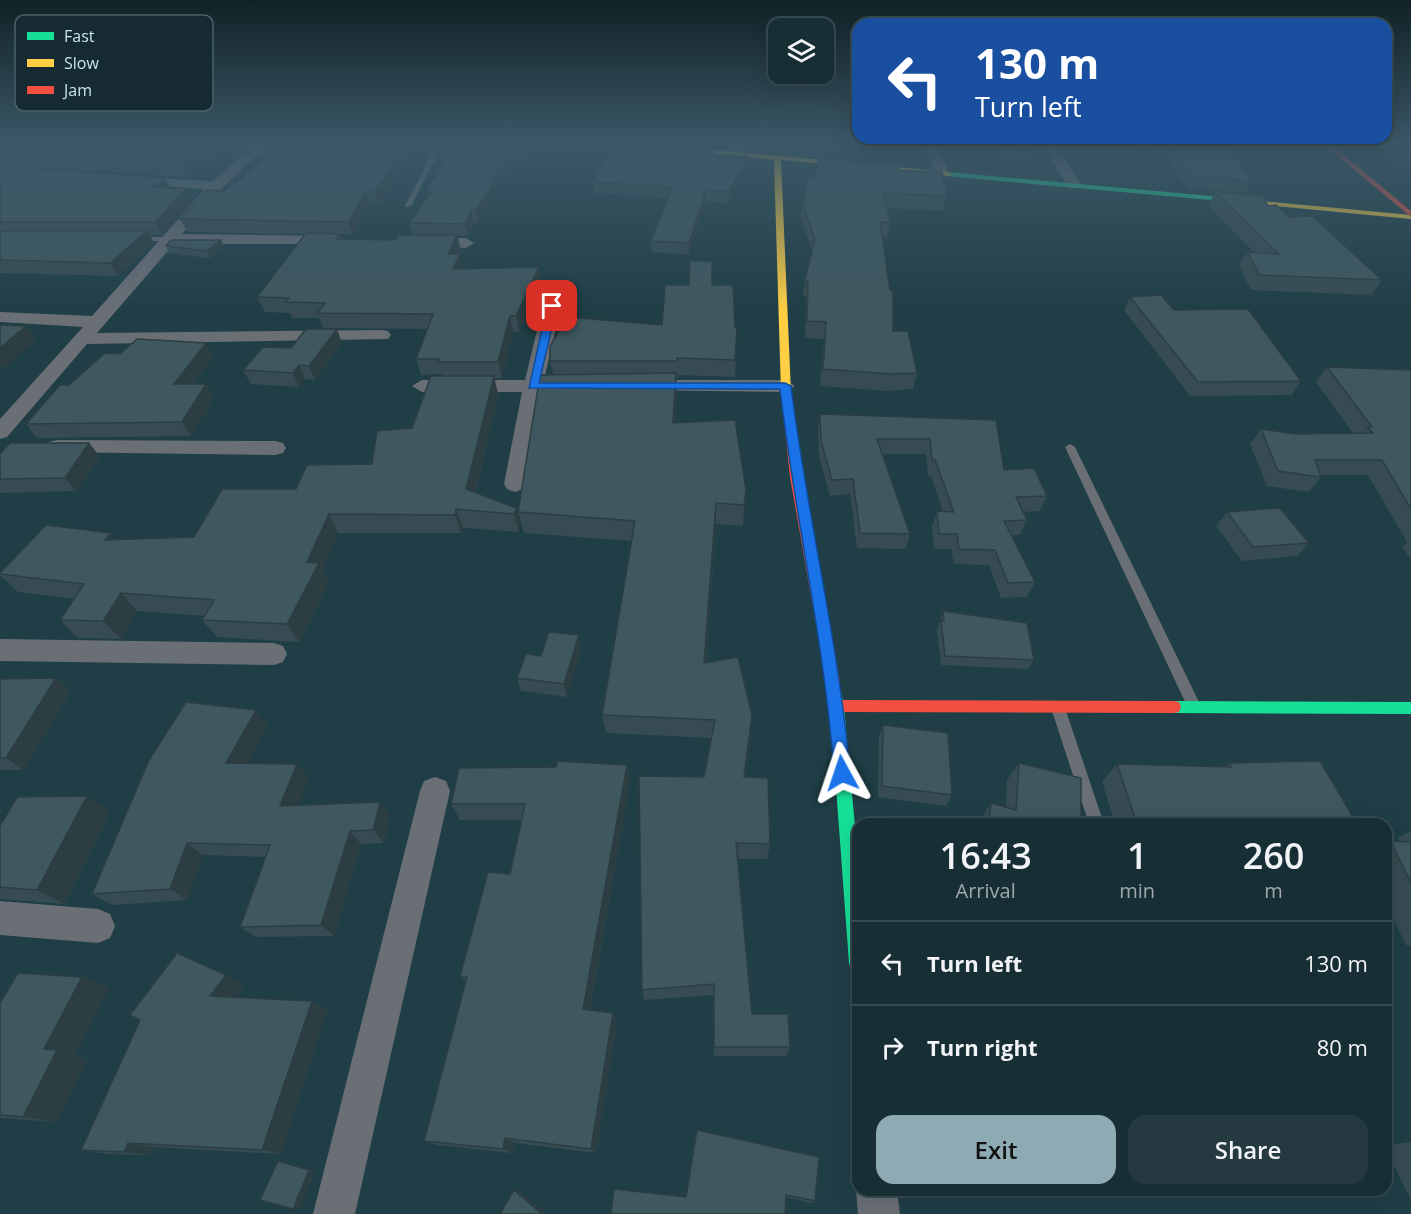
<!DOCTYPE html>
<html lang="en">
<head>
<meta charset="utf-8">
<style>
	:root { --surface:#172e34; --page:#243a40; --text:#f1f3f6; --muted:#9ea8ac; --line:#364a4f; --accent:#8eaab2 }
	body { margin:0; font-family:"Open Sans",sans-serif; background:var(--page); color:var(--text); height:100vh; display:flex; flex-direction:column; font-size:22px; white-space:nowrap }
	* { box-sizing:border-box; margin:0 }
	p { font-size:20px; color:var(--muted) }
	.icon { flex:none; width:33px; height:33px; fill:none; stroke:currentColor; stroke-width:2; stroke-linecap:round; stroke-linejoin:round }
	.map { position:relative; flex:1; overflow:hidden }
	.sheet { position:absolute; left:852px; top:818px; width:540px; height:378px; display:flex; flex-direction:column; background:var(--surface); border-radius:18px; box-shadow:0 6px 24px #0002,0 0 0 2px var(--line) }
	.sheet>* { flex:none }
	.top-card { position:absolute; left:852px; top:18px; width:540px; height:126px; border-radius:18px; box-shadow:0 6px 24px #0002,0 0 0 2px var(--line); background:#1a4fa0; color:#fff; overflow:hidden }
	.controls { position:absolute; left:768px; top:18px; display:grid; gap:12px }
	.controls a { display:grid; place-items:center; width:66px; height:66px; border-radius:12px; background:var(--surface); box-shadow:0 6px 24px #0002,0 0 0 2px var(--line); font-size:30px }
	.pin { position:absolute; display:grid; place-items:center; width:51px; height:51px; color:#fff; margin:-26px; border-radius:12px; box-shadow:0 3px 9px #0006 }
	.me { position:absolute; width:66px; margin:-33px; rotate:355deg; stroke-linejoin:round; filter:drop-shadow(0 0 4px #0008) }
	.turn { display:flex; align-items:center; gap:21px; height:126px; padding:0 24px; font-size:27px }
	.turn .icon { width:78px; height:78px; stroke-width:2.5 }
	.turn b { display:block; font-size:42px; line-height:51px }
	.eta { display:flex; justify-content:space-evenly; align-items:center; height:102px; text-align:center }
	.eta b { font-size:36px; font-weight:600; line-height:42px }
	.cta { display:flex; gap:12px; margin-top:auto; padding:12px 24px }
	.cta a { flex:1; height:69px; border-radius:18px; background:var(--accent); color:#111; font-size:24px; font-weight:600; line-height:69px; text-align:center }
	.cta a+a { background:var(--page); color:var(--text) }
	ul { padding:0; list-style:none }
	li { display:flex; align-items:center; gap:18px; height:84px; padding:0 24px; border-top:2px solid var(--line) }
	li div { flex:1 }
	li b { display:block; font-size:22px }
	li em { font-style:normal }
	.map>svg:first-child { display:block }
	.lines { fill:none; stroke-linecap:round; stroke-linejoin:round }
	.lane { fill:#6a6f76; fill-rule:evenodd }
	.street { fill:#6a6f76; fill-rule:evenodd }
	.fast { fill:#16e098; fill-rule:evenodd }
	.slow { fill:#ffcf43; fill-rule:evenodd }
	.jam { fill:#f24e42; fill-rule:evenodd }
	.wall { fill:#364c52 }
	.shaded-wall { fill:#2c3e42 }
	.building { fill:#3f585f; stroke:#2c3e42; stroke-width:1.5 }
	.route { fill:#1a73e8; stroke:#114b97; stroke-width:1.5 }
	.key { fill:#152b31; stroke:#4b6269; stroke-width:1.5 }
	.key-label { font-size:16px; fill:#cae4ec }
</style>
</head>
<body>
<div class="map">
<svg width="1411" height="1214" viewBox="0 0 1411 1214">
	<rect width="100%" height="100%" fill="#1f3e46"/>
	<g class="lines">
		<g class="lane">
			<path d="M438 142H444L411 206 406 207 405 206Z"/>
			<path d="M133 237H170L174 239 170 241H136L132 239Z"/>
			<path d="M1070 444 1075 447 1199 702 1201 706 1199 710 1194 712 1189 710 1065 447Z"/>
			<path d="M1058 702 1063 704 1065 708 1104 824H1089L1051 708 1053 704Z"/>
		</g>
		<g class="street">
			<path d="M256 142H271L221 189 182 234 335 236 341 238 343 241 341 244H174L97 333 382 330 388 331 391 335 388 339 87 344 7 437 0 439V419L83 327 0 322V312L92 316 205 189 133 184 128 183V177L213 181Z"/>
			<path d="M729 142H743L742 157H732Z"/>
			<path d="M922 142H936L948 171 946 174H936Z"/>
			<path d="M1040 142H1054L1081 185 1079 188H1069Z"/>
			<path d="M426 238H466L474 243 466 248 420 246 418 243 420 240Z"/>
			<path d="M552 301 561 306 544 380H572L582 386 572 392H542L526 484 523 489 515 492 507 489 504 484 522 392H422L412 386 422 380H525L543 306Z"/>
			<path d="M642 380H785L795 386 785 392 635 390 632 386Z"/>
			<path d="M57 440 275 441 283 443 286 448 283 453 275 455 49 452 46 447 49 442Z"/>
			<path d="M0 639 274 643 283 646 287 654 283 662 274 665 0 661Z"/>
			<path d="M435 777 446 781 450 791 355 1214H313L420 791 424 781Z"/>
			<path d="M0 901 98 909 110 914 115 926 110 938 98 943 0 935Z"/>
			<path d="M858 1186V1190H897L900 1214H858L856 1190Z"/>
		</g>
		<g class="fast">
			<path d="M948 172 1255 200 1259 202 1255 204 945 176V172Z"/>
			<path d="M833 675 838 677 844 706 858 859V972L851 970 849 963 830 706 826 681 828 677Z"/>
			<path d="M1174 701 1411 702V714L1174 713 1169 712 1167 707 1169 702Z"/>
		</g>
		<g class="slow">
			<path d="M607 142H633L948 172 952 174 948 176 781 160 791 393 786 396 781 393 774 160Z"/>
			<path d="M1252 200 1411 215V219L1255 204H1252Z"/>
		</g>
		<g class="jam">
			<path d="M1321 142H1328L1411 211V217Z"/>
			<path d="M786 390 791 393 802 477 840 681 838 685 833 687 828 685 826 681 790 477 781 393Z"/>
			<path d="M837 700 1174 701 1179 702 1181 707 1179 712 1174 713 837 712 832 711 830 706 832 701Z"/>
		</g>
	</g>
	<g class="wall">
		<path d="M0 142H234L188 177 0 165Z"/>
		<path d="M355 142H416L417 148 378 204H370L353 234H339L341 239 395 240 413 235 409 223 427 197 426 192 500 182 490 204 478 223H474L468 236H457L461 250 459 254 464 269 541 282 519 332 513 331 502 378H494L498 394 476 492 516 508 521 526 519 532 463 528 461 533H338L323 570 329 581 299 642 217 637 202 620 204 616 137 611 121 639 78 638 60 620 74 599 18 592 0 575V573L111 533 117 540 194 537 296 489 372 464 412 428 442 376V374L421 375 416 359 427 329 323 328 319 318H292L290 313 265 312 257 297 306 234 187 232 180 219 225 191 344 156Z"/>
		<path d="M670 142H714V144Z"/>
		<path d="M963 142H1048L1050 145 1047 157 1033 156 1032 161 999 160 993 148 964 146Z"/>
		<path d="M1057 142H1134L1137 147 1132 159 1066 157Z"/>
		<path d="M1144 142H1226L1251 181 1245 193 1190 188 1178 176 1171 161H1163Z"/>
		<path d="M714 156 747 167 729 204 706 201 689 255 652 252 651 241 668 198 594 193 593 182Z"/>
		<path d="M0 166 165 178 170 188 192 201 162 235H149L154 243 118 276 0 273Z"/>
		<path d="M899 170 947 196 943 211 887 208 891 222 888 237H882L893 331 917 373 913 389 887 391 820 386 824 339 805 338 806 297 803 296 805 280 812 251 801 219 803 204 815 177Z"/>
		<path d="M1215 192 1268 206 1289 217 1382 280 1371 295 1251 290 1239 266 1247 252H1254L1208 206Z"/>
		<path d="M166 246 224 247 210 258 169 253Z"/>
		<path d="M712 285 735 327H737L735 377 678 375V378H676L677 394 675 423 746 490 745 511 743 526 716 524 706 662 751 733 745 778 770 844 767 859H738L752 1014 790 1047 786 1056H714L713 995 644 1000 642 990 704 777 711 738 606 733 602 715 632 541 524 533 518 512 553 374 550 361 662 325Z"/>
		<path d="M1130 297 1174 310 1301 381 1292 395 1190 396 1124 310Z"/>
		<path d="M342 343 315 380 305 379 299 387 251 384 243 370Z"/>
		<path d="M120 354 214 357 193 384H206L214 398 191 436 37 438 26 424Z"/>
		<path d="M1327 367 1411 370V559L1402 547 1407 542 1368 475H1320L1321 477 1309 492 1267 486 1250 444 1261 429 1294 434 1353 433 1316 382Z"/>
		<path d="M820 414 996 420 1004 470 1047 496 1040 511 1023 512 1027 520 1020 535H1011L1035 582 1027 597 1001 598 989 565 954 564 951 549H934L932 527 937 511H943L931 476 928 475 926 454H883L910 534 906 549 857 548 850 494 830 496 819 457 818 430Z"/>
		<path d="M89 443 100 457 76 491 0 493V454Z"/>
		<path d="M1227 512 1309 543 1297 556 1242 561 1216 526Z"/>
		<path d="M943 611 1034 660 1028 669 941 665 937 631Z"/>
		<path d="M582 648 567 697 521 691 517 678 541 656Z"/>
		<path d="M0 680 71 691 23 770H0Z"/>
		<path d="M268 725 247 763 297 764 309 778 298 805 380 802 390 815 384 843 361 844 334 936 256 937 240 927 266 857 203 855 187 900 112 905 92 894Z"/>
		<path d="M883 725 952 795 946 806 878 797 879 737Z"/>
		<path d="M1019 763 1081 824H980V820L991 803 1006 807 1007 780Z"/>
		<path d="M1229 763 1357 824H1115L1102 781 1117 764 1225 767Z"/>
		<path d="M627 765 630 782 590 1010 613 1013 617 1022 596 1153 515 1143 513 1153 437 1145 424 1141 466 982 460 976 510 874 521 820H460L451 804 556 767Z"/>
		<path d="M110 812 64 904 0 899V826Z"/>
		<path d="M1411 831V946L1406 945 1386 904V843L1390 841H1399L1398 838Z"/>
		<path d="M244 985 236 997 312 1001 327 1010 281 1154 153 1147 149 1155 108 1154 81 1150Z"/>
		<path d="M109 988 75 1056 87 1059 56 1122 0 1118V1003Z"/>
		<path d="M697 1130 815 1201 811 1203 786 1197 785 1214 686 1197Z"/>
		<path d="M1411 1142V1200L1386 1149V1145Z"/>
	</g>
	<g class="shaded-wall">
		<path d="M214 142H234L188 177 182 165Z"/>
		<path d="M410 142H416L417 148 378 204 374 192Z"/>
		<path d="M528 142H541L500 182 490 204 478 223 475 211 497 170Z"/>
		<path d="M747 156V167L729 204V192Z"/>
		<path d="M165 178 171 190 153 187Z"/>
		<path d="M186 189 192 201 162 235 155 222Z"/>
		<path d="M706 190V201L689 255V243Z"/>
		<path d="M366 192 370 204 353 234 348 222Z"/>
		<path d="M471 211 474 223 468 236 465 224Z"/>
		<path d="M147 231 154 243 118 276 110 263Z"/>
		<path d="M457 235 461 250 452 269 448 254Z"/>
		<path d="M221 240 224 247 210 258 207 251Z"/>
		<path d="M460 254 464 269H453Z"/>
		<path d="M539 267 541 282 519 332 516 316Z"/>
		<path d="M510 316 513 331 502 378 498 362Z"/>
		<path d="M26 326 36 340 4 369 0 364V348Z"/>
		<path d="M337 329 342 343 315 380 309 366Z"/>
		<path d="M206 343 214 357 182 398 174 384Z"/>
		<path d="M299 365 305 379 299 387 293 373Z"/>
		<path d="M676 373 677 394 674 444 673 423Z"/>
		<path d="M494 376 498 394 472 507 466 489Z"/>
		<path d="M206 384 214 398 191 436 182 422Z"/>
		<path d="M89 443 100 457 76 491 65 478Z"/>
		<path d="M746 490 745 511 743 526 744 505Z"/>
		<path d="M716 503V524L704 682V663Z"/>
		<path d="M516 508 521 526 519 532 514 514Z"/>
		<path d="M456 509 463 528 461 533 455 515Z"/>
		<path d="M329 514 338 533 323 570 329 581 299 642 287 624 307 562Z"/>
		<path d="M111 533 127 551 105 540Z"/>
		<path d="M121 593 137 611 121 639 103 621Z"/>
		<path d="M579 635 582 648 567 697 564 684Z"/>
		<path d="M56 678 71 691 23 770 6 758Z"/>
		<path d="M256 710 268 725 240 777 226 763Z"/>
		<path d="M752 715 751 733 742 795 744 777Z"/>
		<path d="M297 764 309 778 293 819 280 806Z"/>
		<path d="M627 765 630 782 588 1019 583 1009Z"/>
		<path d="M87 796 110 812 64 904 37 890Z"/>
		<path d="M380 802 390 815 384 843 373 830Z"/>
		<path d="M0 808 4 810 0 815Z"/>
		<path d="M350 831 361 844 334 936 321 925Z"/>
		<path d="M187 843 203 855 187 900 170 889Z"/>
		<path d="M226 975 244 985 230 1005 210 996Z"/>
		<path d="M82 977 109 988 75 1056 87 1059 56 1122 23 1117 44 1049Z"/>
		<path d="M312 1001 327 1010 281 1154 262 1150Z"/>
		<path d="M613 1013 617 1022 596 1153 591 1149Z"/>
		<path d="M505 1138 515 1143 513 1153 503 1149Z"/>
		<path d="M128 1143 153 1147 149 1155 124 1152Z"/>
		<path d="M278 1161 316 1171 300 1209H293Z"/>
		<path d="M514 1190 521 1192 547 1214H542Z"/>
	</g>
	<g class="building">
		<path d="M0 142H214L182 165 0 154Z"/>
		<path d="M355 142H410L374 192H366L348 222 180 219 207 190 225 191 276 151 344 156Z"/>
		<path d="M454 142H464L505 146 507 142H528L497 170 488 193 475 211H471L465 224 409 223 431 192H426Z"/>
		<path d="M616 142H646L714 148 713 156H747L729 192 706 190 689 243 651 241 672 187 593 182Z"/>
		<path d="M999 142H1048L1050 145 1033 144 1035 149 1002 148Z"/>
		<path d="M1068 142H1134L1137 147 1070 146Z"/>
		<path d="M1160 142H1226L1251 181 1195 176 1183 164 1176 150 1168 149Z"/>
		<path d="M819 158 900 166 899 170 942 172 947 196 883 193 891 222H880L890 290 893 291V331H908L917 373 890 374 823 369 826 322 807 321 808 281 805 280 815 239 803 204 808 176 815 177Z"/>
		<path d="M0 166 165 178 153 187 186 189 155 222H0Z"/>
		<path d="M1215 192 1263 196 1268 206 1276 205 1289 217 1312 216 1382 280 1260 275 1247 252 1279 254Z"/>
		<path d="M0 231H147L110 263 0 260Z"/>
		<path d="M306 233 339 234 336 239 395 240 399 235H457L448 254H460L453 269 539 267 516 316H510L498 362H438L439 359H416L433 314 317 313 325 303 285 302 289 298 257 297Z"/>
		<path d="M171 240H221L207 251 166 246Z"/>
		<path d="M690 261H712V285H733L735 327H737L735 360 677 358V361H550V346L567 317 662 325 665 285H689Z"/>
		<path d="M1161 295 1174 310 1248 309 1301 381 1198 382 1130 297Z"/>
		<path d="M0 325 26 326 0 348Z"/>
		<path d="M306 329H337L309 366 299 365 293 373 243 370 263 347 291 348Z"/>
		<path d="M137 339 206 343 174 384H206L182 422 26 424 60 385H69L105 353 120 354Z"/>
		<path d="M1327 367 1411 370V509L1382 460H1315L1321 477 1278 471 1261 429 1294 434 1373 433 1367 427H1372Z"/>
		<path d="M676 373 673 423 735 420 746 490 744 505 716 503 704 663 738 657 752 715 744 777 768 778 770 844 736 843 752 1014H788L790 1047H714V984L642 990 639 776 704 777 715 720 602 715 635 521 518 512 540 375Z"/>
		<path d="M431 376H494L466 489 516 508 514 514 456 509 455 515 329 514 307 562 319 563 287 624 202 620 214 600 121 593 103 621 60 620 84 584 0 574V573L46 525 111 533 105 540 194 537 222 489H296L307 465 372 464 377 431 412 428Z"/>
		<path d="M820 414 996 420 1004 470 1034 468 1047 496 1016 497 1027 520 1004 521 1035 582 1008 583 995 550 959 549 957 534H939L937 511 954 512 935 460H932L930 439H877L910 534 860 533 853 479 832 480 821 441Z"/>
		<path d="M10 443H89L65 478 0 479V454Z"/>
		<path d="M1280 508 1309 543 1253 547 1227 512Z"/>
		<path d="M943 611 1027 623 1034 660 945 656 941 621H944Z"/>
		<path d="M549 632 579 635 564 684 517 678 526 654 541 656Z"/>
		<path d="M56 678 6 758H0V680L1 679Z"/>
		<path d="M186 702 256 710 226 763 297 764 280 806 380 802 373 830 350 831 321 925 240 927 270 845 187 843 170 889 92 894 149 760Z"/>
		<path d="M883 725 948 733 952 795 882 786Z"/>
		<path d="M557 761 627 765 583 1009 613 1013 591 1149 505 1138 503 1149 424 1141 467 977 460 976 488 872 510 874 525 804H451L459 768 556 767Z"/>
		<path d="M1320 761 1357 824H1137L1117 764 1231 767 1229 763Z"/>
		<path d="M1019 763 1081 778V824H989L991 803 1016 810Z"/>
		<path d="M87 796 37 890 0 887V826L17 797Z"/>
		<path d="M1390 841 1411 842V883Z"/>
		<path d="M177 953 226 975 210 996 312 1001 262 1150 128 1143 124 1152 81 1150 140 1020 130 1015Z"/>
		<path d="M18 973 82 977 44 1049 57 1050 23 1117 0 1115V1003Z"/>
		<path d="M697 1130 819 1157 815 1201 786 1195 785 1214H611L614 1189 686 1197Z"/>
		<path d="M278 1161 309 1170 293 1209 260 1200Z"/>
		<path d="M514 1190 542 1214H500Z"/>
	</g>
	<linearGradient id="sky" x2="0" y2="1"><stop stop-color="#112226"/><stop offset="0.46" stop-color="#3c5868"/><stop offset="1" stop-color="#3c5868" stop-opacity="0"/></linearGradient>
	<rect width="1411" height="312" fill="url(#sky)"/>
	<path class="route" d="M552 303 557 306 539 383H785L791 386C807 516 839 643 850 773L848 778 842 780 837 778 834 773C825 644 795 518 780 389L529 388 547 306Z"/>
	<rect x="15" y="15" width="198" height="96" rx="9" class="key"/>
	<rect x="27" y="32" width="27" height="8" fill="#16e098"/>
	<rect x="27" y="59" width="27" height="8" fill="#ffcf43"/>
	<rect x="27" y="86" width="27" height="8" fill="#f24e42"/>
	<g class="key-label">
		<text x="64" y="42">Fast</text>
		<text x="64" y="69">Slow</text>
		<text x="64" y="96">Jam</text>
	</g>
</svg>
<div class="controls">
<a><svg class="icon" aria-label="layers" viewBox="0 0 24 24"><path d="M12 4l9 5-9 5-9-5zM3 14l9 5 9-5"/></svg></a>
</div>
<div class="pin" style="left:552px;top:306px;background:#d93025"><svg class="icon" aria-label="arrive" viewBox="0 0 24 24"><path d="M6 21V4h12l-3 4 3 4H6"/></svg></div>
<svg class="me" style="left:842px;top:773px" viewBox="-20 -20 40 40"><path d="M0-17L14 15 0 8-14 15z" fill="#1a73e8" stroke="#fff" stroke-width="4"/></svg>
<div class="top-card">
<div class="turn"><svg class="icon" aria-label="left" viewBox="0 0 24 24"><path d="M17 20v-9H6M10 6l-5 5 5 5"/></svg><div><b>130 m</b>Turn left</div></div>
</div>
<section class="sheet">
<div class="eta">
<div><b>16:43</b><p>Arrival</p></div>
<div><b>1</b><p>min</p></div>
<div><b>260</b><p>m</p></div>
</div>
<ul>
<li><svg class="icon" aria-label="left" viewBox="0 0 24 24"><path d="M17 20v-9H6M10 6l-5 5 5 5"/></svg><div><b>Turn left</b></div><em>130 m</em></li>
<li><svg class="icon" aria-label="right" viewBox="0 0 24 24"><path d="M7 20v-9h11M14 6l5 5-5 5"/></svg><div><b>Turn right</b></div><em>80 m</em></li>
</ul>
<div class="cta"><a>Exit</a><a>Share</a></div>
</section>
</div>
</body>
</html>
